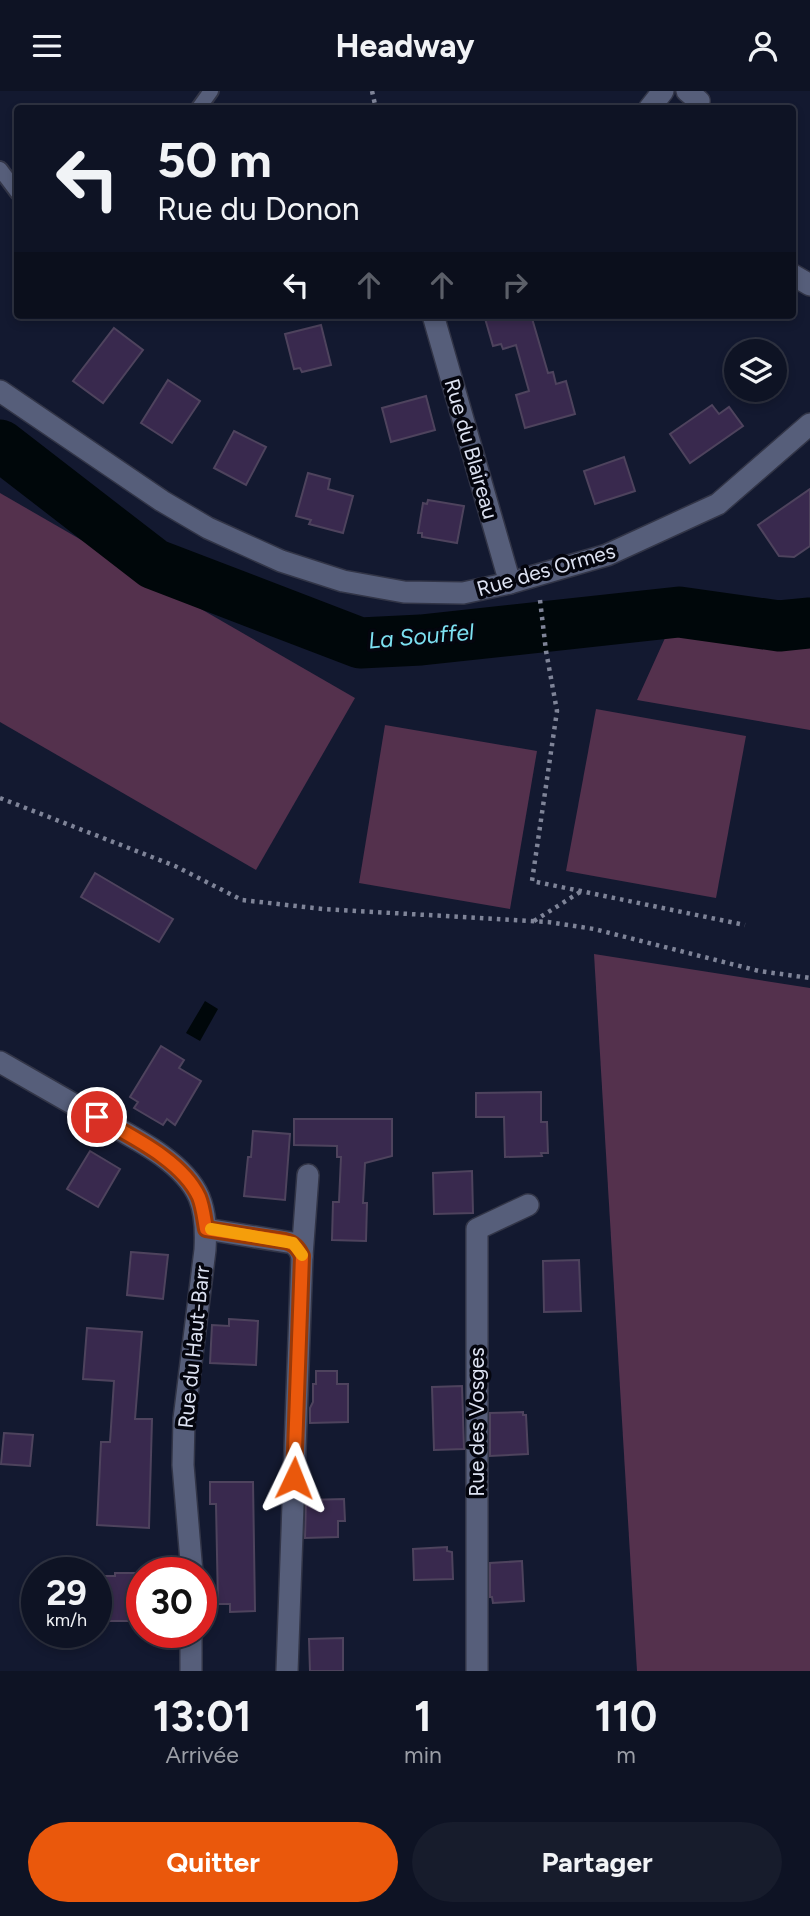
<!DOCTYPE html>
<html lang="fr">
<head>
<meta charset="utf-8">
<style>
	:root { --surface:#0e1324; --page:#171c2c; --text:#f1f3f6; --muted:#9b9ea6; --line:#2e3241; --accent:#ea580c }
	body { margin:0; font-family:Figtree,sans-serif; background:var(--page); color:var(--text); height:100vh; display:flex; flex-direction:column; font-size:26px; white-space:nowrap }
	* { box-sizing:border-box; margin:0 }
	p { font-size:23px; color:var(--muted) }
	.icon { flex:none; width:38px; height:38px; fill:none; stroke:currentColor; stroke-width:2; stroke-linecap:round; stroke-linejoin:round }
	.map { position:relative; height:1580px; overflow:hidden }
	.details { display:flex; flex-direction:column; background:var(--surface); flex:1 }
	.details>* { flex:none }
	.top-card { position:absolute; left:14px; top:14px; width:782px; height:214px; border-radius:7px; box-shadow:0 4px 10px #0003,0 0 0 2px var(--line); background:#0e1324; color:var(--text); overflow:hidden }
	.buttons { position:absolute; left:724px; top:248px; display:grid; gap:14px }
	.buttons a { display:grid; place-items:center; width:63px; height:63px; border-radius:50%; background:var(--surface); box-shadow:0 4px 10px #0003,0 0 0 2px var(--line); font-size:35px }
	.speed { position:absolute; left:21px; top:1466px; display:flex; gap:14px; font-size:35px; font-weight:700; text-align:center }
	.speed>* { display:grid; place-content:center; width:91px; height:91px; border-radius:50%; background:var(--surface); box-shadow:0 4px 10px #0003,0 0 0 2px var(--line); line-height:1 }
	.speed small { font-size:18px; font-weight:400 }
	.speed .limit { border:10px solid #d22; background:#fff; color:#111 }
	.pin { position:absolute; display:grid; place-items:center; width:60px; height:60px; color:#fff; margin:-30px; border:4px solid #fff; border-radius:50%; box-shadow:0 2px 7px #0007 }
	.me { position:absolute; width:77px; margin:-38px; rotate:2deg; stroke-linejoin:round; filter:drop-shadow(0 0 5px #0008) }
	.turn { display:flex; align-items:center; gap:24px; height:147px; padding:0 28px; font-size:32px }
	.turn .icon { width:91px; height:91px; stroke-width:2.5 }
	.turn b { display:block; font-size:49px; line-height:60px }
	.lanes { display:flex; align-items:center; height:66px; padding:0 28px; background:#0003; justify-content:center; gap:35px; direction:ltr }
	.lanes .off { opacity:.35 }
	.eta { display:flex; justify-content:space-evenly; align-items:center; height:119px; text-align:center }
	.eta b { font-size:42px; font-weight:700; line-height:49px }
	.action { display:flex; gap:14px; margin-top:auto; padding:14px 28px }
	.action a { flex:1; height:80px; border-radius:42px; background:var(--accent); color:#fff; font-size:28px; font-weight:700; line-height:80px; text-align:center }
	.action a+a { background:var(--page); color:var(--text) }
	header { display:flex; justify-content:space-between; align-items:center; height:91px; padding:0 28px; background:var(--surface); font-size:32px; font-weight:700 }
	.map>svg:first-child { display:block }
	.green { fill:#54314d }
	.water { fill:#00070a }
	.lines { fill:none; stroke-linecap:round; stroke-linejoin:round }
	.river { stroke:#00070a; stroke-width:51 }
	.building { fill:#39294e; stroke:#4e435d; stroke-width:2 }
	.lane-casing { stroke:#323547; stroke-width:18 }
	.street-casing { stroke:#323547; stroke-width:24 }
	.path { stroke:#7f8498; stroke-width:4.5; stroke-dasharray:3.5 5; stroke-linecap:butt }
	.lane { stroke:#565e7a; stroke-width:14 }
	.street { stroke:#565e7a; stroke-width:21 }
	.route-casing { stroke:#983908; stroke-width:18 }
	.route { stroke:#ea580c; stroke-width:12 }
	.slow { stroke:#f59e0b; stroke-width:12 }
	.labels { text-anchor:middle; stroke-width:7; stroke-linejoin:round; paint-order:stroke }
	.street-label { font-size:21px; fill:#dde2f2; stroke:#04050e }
	.water-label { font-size:23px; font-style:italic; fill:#7de1f2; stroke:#04050e }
</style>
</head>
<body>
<header><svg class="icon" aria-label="menu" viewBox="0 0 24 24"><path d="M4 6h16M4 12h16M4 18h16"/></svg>Headway<svg class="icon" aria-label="person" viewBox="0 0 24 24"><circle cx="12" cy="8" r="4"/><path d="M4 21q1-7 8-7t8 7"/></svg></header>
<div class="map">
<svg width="810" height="1580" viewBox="0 0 810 1580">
	<rect width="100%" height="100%" fill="#131930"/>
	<g class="green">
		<path d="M0 402 355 607 256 779 0 631Z"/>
		<path d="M810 527V639L637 609 670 536 785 549Z"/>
		<path d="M596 618 746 645 716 807 566 780Z"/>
		<path d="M385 634 537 660 510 818 359 792Z"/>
		<path d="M594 863 810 897V1580H637Z"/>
	</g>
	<path class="water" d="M205 910 218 918 200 950 186 942Z"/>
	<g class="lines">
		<path class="river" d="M0 354 154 473 360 552 421 549 679 521 779 535 810 532"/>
	</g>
	<g class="building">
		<path d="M484 224H531L548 282 553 281 556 293 566 290 575 323 525 337 516 304 529 300 516 254 503 258 501 253 493 255Z"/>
		<path d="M321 234 331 274 302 281 300 277 294 278 285 243Z"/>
		<path d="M114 237 143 259 103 312 73 290Z"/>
		<path d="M168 289 200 310 172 352 141 332Z"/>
		<path d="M426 305 435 339 391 351 382 317Z"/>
		<path d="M712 314 719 323 729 316 743 335 690 372 670 343Z"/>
		<path d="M234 340 266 356 246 394 214 377Z"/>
		<path d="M624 366 635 400 595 413 584 380Z"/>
		<path d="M308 382 330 388 328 398 353 405 343 442 309 433 311 429 296 425Z"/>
		<path d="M810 398V455L794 466 779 465 758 434Z"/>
		<path d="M428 409 464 415 457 452 422 446V442H418L423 412 427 413Z"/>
		<path d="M95 782 173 828 159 851 81 806Z"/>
		<path d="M161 955 184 969 179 977 201 990 175 1034 167 1028 163 1034 134 1017 138 1011 130 1006Z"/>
		<path d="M541 1001V1031H547L548 1062H541L542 1065 505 1066 504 1026H476V1002Z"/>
		<path d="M294 1028H392V1065L365 1072 363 1112H367L366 1150 332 1149 333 1111H339L341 1066H337V1055L294 1054Z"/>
		<path d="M253 1040 290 1043 285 1109 244 1105 248 1066H251Z"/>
		<path d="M90 1060 120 1078 98 1116 67 1098Z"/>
		<path d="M472 1080 473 1122 434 1123 433 1082Z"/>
		<path d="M131 1161 168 1164 163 1208 127 1204Z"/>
		<path d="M579 1169 581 1220 544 1221 543 1170Z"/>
		<path d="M229 1228 258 1230 256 1274 210 1272 212 1234 229 1235Z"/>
		<path d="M87 1237 142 1241 135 1328H152L149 1437 97 1434 101 1351H110L114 1290 83 1288Z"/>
		<path d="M316 1280H337V1293H348V1331L310 1332V1317L313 1311V1293H316Z"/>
		<path d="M462 1295 464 1358 434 1359 432 1296Z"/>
		<path d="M523 1321V1324H526L528 1363 490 1365V1322Z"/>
		<path d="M4 1342 33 1344 30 1375 1 1373Z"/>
		<path d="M210 1391H253L255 1520 230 1521V1513H218L216 1413H210Z"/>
		<path d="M344 1408 345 1430H338V1446L305 1447 306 1409Z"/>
		<path d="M447 1456V1460L452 1461 453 1488 414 1489 413 1458Z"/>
		<path d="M522 1470 524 1510 493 1512 492 1506H490V1472Z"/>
		<path d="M115 1482H142V1530H100L99 1485H115Z"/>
		<path d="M343 1547V1580H310L309 1548Z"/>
	</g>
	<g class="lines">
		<defs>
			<g id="lane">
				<path d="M198 18 211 0"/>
				<path d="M0 78 18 102"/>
			</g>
			<g id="street">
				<path d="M687 0 699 10 696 18"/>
				<path d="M649 18 663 0"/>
				<path d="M793 184 810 194"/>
				<path d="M433 224 510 492"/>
				<path d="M0 300 162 410 208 437 281 470 343 490 404 501 463 502 510 492 607 464 718 413 810 333"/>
				<path d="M0 971C30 988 59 1005 89 1022 124 1042 182 1067 199 1106 206 1123 206 1141 205 1159L184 1328 183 1374 192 1482"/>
				<path d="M206 1138 293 1152 299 1158 302 1165"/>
				<path d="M191 1580V1542"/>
				<path d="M287 1580 302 1165 308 1084"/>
				<path d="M477 1580V1138L528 1114"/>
			</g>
		</defs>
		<use href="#lane" class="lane-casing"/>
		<use href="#street" class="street-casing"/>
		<g class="path">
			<path d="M372 0 376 18"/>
			<path d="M540 509 546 560 557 620 532 790 745 834"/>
			<path d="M0 707 175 775 242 809 323 818 548 831 594 838 759 880 810 887"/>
			<path d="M534 830 580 801"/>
		</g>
		<use href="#lane" class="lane"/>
		<use href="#street" class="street"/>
	</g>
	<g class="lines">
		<defs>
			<path id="route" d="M97 1026C130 1045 182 1069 199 1106 203 1116 204 1127 206 1138L285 1150C294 1152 298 1157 302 1165L294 1387"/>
		</defs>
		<use href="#route" class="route-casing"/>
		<use href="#route" class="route"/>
		<path class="slow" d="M211 1138 293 1152 302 1164"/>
	</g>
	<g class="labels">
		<g class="street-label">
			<text transform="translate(471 358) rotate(74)" y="7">Rue du Blaireau</text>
			<text transform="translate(546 479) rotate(-16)" y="7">Rue des Ormes</text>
			<text transform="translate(194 1256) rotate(-84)" y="7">Rue du Haut-Barr</text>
			<text transform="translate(477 1331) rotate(-90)" y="7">Rue des Vosges</text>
		</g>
		<g class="water-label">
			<text transform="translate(421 545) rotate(-5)" y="8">La Souffel</text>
		</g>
	</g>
</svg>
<div class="buttons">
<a><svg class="icon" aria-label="layers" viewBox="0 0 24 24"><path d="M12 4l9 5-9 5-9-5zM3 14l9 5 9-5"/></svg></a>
</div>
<div class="speed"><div>29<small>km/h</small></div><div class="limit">30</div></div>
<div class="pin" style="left:97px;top:1026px;background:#d93025"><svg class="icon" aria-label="arrive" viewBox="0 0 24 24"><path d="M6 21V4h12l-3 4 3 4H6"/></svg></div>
<svg class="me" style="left:294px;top:1387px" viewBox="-20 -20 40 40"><path d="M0-17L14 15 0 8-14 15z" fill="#ea580c" stroke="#fff" stroke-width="4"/></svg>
<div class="top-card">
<div class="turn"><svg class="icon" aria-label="left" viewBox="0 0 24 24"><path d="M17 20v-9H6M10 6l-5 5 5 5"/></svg><div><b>50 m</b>Rue du Donon</div></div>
<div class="lanes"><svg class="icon" aria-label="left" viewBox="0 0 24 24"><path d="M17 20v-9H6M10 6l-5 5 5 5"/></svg><svg class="icon off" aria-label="ahead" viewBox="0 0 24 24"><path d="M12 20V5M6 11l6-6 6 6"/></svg><svg class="icon off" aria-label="ahead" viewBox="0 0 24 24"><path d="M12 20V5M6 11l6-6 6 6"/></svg><svg class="icon off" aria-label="right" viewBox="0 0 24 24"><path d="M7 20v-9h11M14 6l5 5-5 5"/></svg></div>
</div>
</div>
<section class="details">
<div class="eta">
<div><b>13:01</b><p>Arrivée</p></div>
<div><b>1</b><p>min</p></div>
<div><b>110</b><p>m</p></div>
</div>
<div class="action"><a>Quitter</a><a>Partager</a></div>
</section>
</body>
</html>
